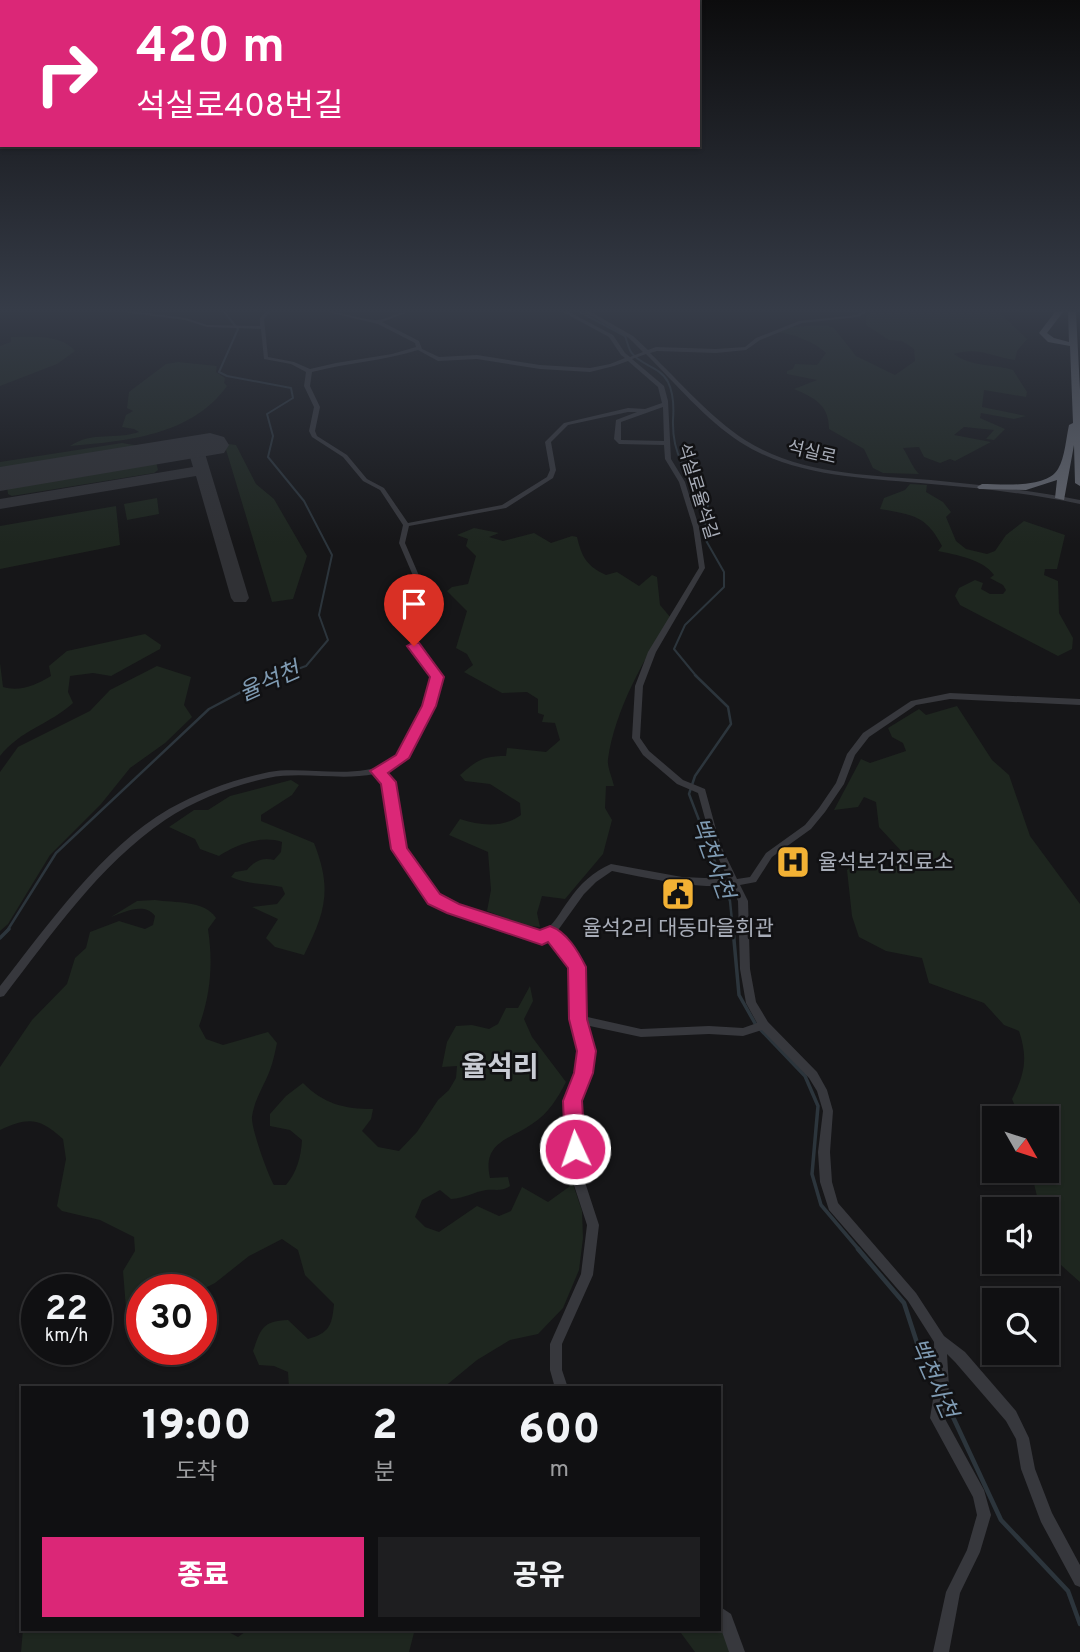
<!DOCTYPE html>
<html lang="ko">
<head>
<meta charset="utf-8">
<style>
	:root { --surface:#101012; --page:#1e1e20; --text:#f1f3f6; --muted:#9c9d9f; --line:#303032; --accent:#db2777 }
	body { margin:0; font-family:Overpass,"Noto Sans KR",sans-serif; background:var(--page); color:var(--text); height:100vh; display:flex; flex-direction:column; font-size:26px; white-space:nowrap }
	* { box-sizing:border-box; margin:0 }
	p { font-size:23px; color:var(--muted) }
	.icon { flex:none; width:38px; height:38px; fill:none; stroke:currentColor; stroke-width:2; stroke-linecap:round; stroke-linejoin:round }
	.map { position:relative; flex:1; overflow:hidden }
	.panel { position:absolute; left:21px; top:1386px; width:700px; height:245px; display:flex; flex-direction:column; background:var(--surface); border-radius:0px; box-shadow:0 2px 5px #0004,0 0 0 2px var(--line) }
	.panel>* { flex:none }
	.hud { position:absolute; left:0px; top:0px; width:700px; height:147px; box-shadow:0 2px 5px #0004,0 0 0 2px var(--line); background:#db2777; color:#fff; overflow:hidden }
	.needle { width:46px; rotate:129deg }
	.fabs { position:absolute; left:982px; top:1106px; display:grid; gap:14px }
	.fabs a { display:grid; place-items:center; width:77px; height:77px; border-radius:0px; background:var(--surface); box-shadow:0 2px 5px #0004,0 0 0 2px var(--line); font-size:35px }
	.speed { position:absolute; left:21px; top:1274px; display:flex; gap:14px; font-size:35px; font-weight:700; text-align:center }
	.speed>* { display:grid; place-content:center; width:91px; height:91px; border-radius:50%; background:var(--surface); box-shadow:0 2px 5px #0004,0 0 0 2px var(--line); line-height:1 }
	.speed small { font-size:18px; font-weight:400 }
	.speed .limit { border:10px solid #d22; background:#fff; color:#111 }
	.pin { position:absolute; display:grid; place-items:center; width:60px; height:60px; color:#fff; margin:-72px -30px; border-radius:50% 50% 50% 0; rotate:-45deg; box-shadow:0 0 7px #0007 }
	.pin .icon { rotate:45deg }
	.me { position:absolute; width:77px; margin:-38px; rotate:357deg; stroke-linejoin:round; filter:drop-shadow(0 0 5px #0008) }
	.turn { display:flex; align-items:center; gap:24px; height:147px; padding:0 21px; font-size:32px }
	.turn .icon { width:91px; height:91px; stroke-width:2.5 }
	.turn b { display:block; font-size:49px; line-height:60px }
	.eta { display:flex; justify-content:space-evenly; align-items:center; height:119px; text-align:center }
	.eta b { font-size:42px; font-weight:800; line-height:49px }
	.button { display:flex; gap:14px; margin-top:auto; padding:14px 21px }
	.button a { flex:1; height:80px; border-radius:0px; background:var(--accent); color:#fff; font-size:28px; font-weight:800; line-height:80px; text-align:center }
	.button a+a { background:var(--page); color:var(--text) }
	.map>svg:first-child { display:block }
	.green { fill:#1e261f }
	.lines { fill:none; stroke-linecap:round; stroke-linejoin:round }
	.stream-far3 { stroke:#2c353c; stroke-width:2 }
	.stream-far2 { stroke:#2c353c; stroke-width:2.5 }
	.stream-far1 { stroke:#2c353c; stroke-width:3.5 }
	.stream { stroke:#2c353c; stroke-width:4.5 }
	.taxiway { fill:#303135; fill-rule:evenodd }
	.runway { fill:#303135; fill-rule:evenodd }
	.minor { fill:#37383d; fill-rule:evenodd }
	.highway { fill:#63666e; fill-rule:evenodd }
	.route { fill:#db2777; stroke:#8e194d; stroke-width:2 }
	.labels { text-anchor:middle; stroke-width:5; stroke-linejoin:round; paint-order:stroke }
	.far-street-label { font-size:18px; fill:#a8adb8; stroke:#111113 }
	.poi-label { font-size:21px; fill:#a8adb8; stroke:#111113; text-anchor:start }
	.water-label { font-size:23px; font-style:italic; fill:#7f9bb3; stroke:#111113 }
	.near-quarter-label { font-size:28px; font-weight:bold; fill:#c9ccd4; stroke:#111113 }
</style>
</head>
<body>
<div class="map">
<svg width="1080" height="1652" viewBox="0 0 1080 1652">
	<rect width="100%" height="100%" fill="#161618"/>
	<g class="green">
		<path d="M873 312H999L1027 339 1017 351 1015 360C993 357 977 346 954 354 971 367 994 364 1013 370L1027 392 1026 397 984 390 982 407 1026 416 1014 419 981 413 980 418 1005 429 994 440 986 439 994 430 964 427 954 435 991 442 955 461 950 459 940 463 924 457 919 447 903 448C909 457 912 467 919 474L883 473 873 468 864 449 829 429C829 405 815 398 794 389L817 380 787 374V371L793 369 795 364 817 365 826 353C813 341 795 335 778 332L790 327 826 325 834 328 856 356 895 375 915 361 914 349 902 341 889 340 866 325V316Z"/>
		<path d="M11 337C32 337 61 334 75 351L57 364 0 386V346L11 342Z"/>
		<path d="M178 362 217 366 216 372 225 378 224 383 227 386C191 436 126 441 70 446 92 431 116 440 139 432L134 429 122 427 126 415 133 411 127 408 129 392 166 364Z"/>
		<path d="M185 438 236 445 256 484 274 499 307 556 293 599 272 602 224 443 199 441 0 472V462L122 443 140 446Z"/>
		<path d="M151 461 156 462 158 470 154 473 12 496 8 494 7 486 12 483Z"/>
		<path d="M910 484 927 485 926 492 943 502 951 512 946 517 956 541 966 549 987 554 995 551 1006 535 1024 521 1065 535 1057 569H1045L1044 575 1058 581 1059 613 1073 638 1072 649 1058 656 960 605 955 596 959 588 975 580 983 583 981 589 990 594H1003L1006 590 1003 585 990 578 994 575C983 559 956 555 938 551L942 546C926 515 913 515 880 509L884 498 905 490Z"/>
		<path d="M157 498 159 514 127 520 124 504Z"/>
		<path d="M116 506 120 545 0 569V526Z"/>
		<path d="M474 528 499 533 489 537 503 541 534 533 551 543 572 536 577 537C582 558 587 566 606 575L617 572 639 586 652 575 657 577 660 605 671 618C644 658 615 710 608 759 607 767 612 777 614 786H606L605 808 612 820 603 854 565 899 542 896 537 913 540 927 524 925 487 911 491 890 488 852 449 835 460 819C481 826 503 828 521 815L520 803 490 784 465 781 460 775C477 760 483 756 506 756L507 748 546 752 560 740 555 723 542 722 544 715 538 713V699L527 692 502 693 464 672 473 665 467 654 456 648 467 611 447 591 452 587 468 584 476 556 466 546 468 539 457 535Z"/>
		<path d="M145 634 161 645 160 649 111 676 93 673 70 676 68 692 73 703C50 724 19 731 0 756V663L3 687C20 692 36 685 51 676L49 666 67 651Z"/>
		<path d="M157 666 191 677 184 705 192 717 165 743 130 768 101 804 50 855 8 924 0 931V772L18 747 90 711 110 690Z"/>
		<path d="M957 706 992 760 1009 775 1030 836 1080 904V1282C1048 1254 1046 1253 1046 1209H1040L1031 1171H1046V1118H1020L1012 1099C1025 1074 1028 1058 1019 1031L1004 1025 984 1003 929 983 922 958 886 951 859 937 852 916 847 870 858 861 881 866H897L903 853 879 827 876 802 864 797 858 807 834 810 861 759 870 763 906 751 903 743 892 737 888 728 919 709 926 715Z"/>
		<path d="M291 780 299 785 292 795 261 815V821L314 843C332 889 326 911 304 955L275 947 266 938 278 919 252 907 277 904 285 894 282 887C264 883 248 885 231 877L235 872 247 870C254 861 263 857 274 860L281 852 282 842C262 835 237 844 219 856L200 849 195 839 169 827 194 810H208L230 796Z"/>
		<path d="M155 900C175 903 205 900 216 918L208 929C213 962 211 994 199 1026L206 1039 223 1045 268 1032 277 1043C275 1052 273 1062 270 1070 264 1086 254 1100 252 1117 251 1128 268 1175 274 1185H286C297 1172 301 1157 302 1140L290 1130 270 1126V1114L286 1096 303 1083C324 1104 344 1109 373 1109L371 1119 362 1131 378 1147 399 1151 417 1132 438 1100 449 1090 456 1078 457 1066 442 1067 447 1042 456 1026 472 1025 489 1029 498 1024 506 1008H518L530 986 533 1001 524 1019 532 1037 566 1082C557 1099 549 1113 532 1124 509 1140 482 1142 490 1178L508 1177 510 1186C501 1192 496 1189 486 1190 474 1192 465 1198 451 1199L440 1190 422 1200 415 1217 425 1227 439 1232 477 1206 499 1216 511 1211 522 1187 548 1202 573 1184 582 1211 583 1238 579 1270 563 1308 538 1334 510 1340 477 1360 443 1388H289L288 1372 274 1366 259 1365 253 1351C261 1329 262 1321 288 1320L308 1339C329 1333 332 1326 334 1304L305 1275 298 1250 282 1239 249 1256 215 1283 201 1290H142V1321L126 1308 123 1271 135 1251 134 1237 100 1220 62 1211 57 1206 66 1159 63 1139C39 1117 28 1117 0 1130V1067L32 1020 67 984 75 958 86 948 90 932 119 921 145 929 153 925 155 916C144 902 125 912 111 917L137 901Z"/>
		<path d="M719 1620 736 1652H695L678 1629H719Z"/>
		<path d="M23 1629H223L238 1637 249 1629H415L409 1652H21Z"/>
	</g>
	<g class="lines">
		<g class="stream-far3">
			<path d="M224 312 238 329 219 372 227 376 291 388 293 398 267 414 273 436 268 457 304 501 332 555 319 615 328 640 306 666 275 677"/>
			<path d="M580 312 625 336C627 341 628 347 631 352 639 365 660 366 668 382 674 394 674 407 673 420 672 455 685 472 709 496L704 537 724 572V587L685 625 674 649 697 677"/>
		</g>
		<g class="stream-far2">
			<path d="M695 675 728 707 731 724 695 776 689 794 730 901 733 931"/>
			<path d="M7 931 56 853 209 709 260 682 280 675"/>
		</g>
		<g class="stream-far1">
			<path d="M733 929 739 995 756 1025"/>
			<path d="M0 938 9 929"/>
			<path d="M760 1029 805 1076 818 1106 812 1174 821 1205 860 1251"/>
		</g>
		<g class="stream">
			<path d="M858 1249 904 1303 918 1346 936 1384"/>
			<path d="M946 1402 1001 1520 1068 1591 1080 1624"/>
		</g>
		<path class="taxiway" d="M195 442 203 447 249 598 246 602H234L231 598 196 476 0 509V499L193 467 187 447Z"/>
		<path class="runway" d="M210 433 224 437 229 445 224 453 0 491V467Z"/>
		<g class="minor">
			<path d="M122 312H139L186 318 207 325 260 326V318L266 312H271L264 319 268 357 294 362 310 369 336 363 392 354 416 347 415 343 378 324 328 312C344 312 358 319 374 320 386 321 396 312 408 312L382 322 419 341 422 349 439 357 477 355 540 365 590 368 610 364 625 358 621 355 609 337 563 312H569L613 335 625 353 630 357 643 352 629 338 585 312H591L633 336 648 350 656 347 716 349 745 347 756 338 799 321 857 315 861 312H867L858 317 802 323 760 340 746 350 716 353 657 351 650 353C679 381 711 418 745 440 800 475 869 475 931 480 981 485 1031 490 1080 500V504C1031 494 981 488 931 484 868 478 796 478 740 442 705 419 676 384 646 354L632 359 664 386 668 401 671 459 685 482 699 527 705 568 656 652 643 686 640 738 649 751 683 780 705 789 720 844 737 879 750 877 766 853 805 825 819 808 836 783 847 754 863 733 911 701 950 693 1080 699V705L950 699 916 705 869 737 855 755 844 784 825 812 811 829 772 857 756 882 740 885 748 901 750 969 756 1002 768 1022 817 1072 827 1090 833 1111 830 1152 832 1182 838 1203 916 1293 944 1336 965 1352 1016 1411 1029 1438 1035 1469 1052 1513 1080 1565V1587L1075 1585 1041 1522 1021 1469 1016 1439 1006 1421 955 1362 947 1354 949 1387 944 1417 984 1490 991 1515 980 1552 960 1593 949 1652H933L946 1592 967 1550 977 1515 973 1497 930 1418 935 1387 934 1342 908 1301 829 1210 820 1182 818 1152 823 1111 817 1091 809 1078 762 1030 743 1036 709 1034 641 1037 585 1025 592 1051 589 1073 578 1101 582 1173 599 1225 593 1275 562 1344V1370L568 1388H555L550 1370V1344L581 1274 587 1225 570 1173 568 1101 579 1073 582 1051 573 1019 572 968 559 947 549 938 542 942 450 912 431 902 395 850 384 783 375 774C339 781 303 771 268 778 233 785 195 800 165 820 99 865 52 934 4 996L0 997V986C48 925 102 848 169 809 199 792 235 779 269 772 308 765 369 784 399 755 415 740 427 699 433 677L410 646 413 631 404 609 417 585 399 543 403 525 380 490 363 481 343 457 312 437 309 431 314 407 304 386 306 372 291 364 264 359 261 329 207 327 185 320ZM418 350 438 361 477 359 540 369 590 372 614 366 628 361 658 387 662 403 645 409 628 408 564 423 545 442 550 470 547 477 502 505 408 523 384 488 367 479 347 455 317 436 315 431 320 407 310 386 312 372C346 363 383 361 418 350ZM663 407 664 441 621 440V422ZM628 412H637L616 420 614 439 619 444 664 445 665 459 679 482 693 527 699 568 648 652 635 686 632 738 643 755 677 784 698 793 712 844 728 879 682 877 611 864C594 871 579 885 569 900 560 912 554 925 541 934L456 906 437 896 403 849 392 782 382 771C389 769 396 766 402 762 421 747 434 700 441 677L418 646 421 631 412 609 423 585 405 543 409 526 506 508 553 478 556 470 551 442 568 425ZM612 871C652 879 691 888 731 886L738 901 740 969 746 1003 757 1023 743 1028 709 1026 641 1029 583 1016 582 967 565 941 556 933 584 894 596 882Z"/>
			<path d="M719 1606 731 1614 745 1652H729L719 1623Z"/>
		</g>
		<path class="highway" d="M1055 312H1063L1047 333 1054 338 1069 342 1068 312H1076L1080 390V486L1075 483 1074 445 1064 500 1055 498 1057 480 1026 490 979 489 977 487 982 484C1002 484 1046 489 1058 469 1065 457 1066 438 1069 425L1073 423 1070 346 1048 342 1039 333Z"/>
	</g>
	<linearGradient id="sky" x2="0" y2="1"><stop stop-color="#0c0c0d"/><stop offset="0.57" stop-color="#363c48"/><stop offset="1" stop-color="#363c48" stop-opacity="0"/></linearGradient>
	<rect width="1080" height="544" fill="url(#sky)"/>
	<path class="route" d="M414 642 419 643 444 677 436 706 409 758 388 773 396 782 407 848 440 894 459 904 540 930 550 926C567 932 578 951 586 967L587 1019 596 1051 593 1073 582 1101 585 1149 582 1155 575 1158 568 1155 565 1149 563 1101 574 1073 577 1051 569 1019 568 968 548 942 542 945 447 913 428 904 391 849 381 784 370 771 396 755 422 706 430 677 407 646Z"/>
	<defs>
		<symbol id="hospital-square" viewBox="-11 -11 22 22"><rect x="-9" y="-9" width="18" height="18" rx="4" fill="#f2b134" stroke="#111113"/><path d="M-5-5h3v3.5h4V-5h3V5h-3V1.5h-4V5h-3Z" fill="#111"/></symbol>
		<symbol id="civic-square" viewBox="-11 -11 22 22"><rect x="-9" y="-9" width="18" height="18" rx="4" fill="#f2b134" stroke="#111113"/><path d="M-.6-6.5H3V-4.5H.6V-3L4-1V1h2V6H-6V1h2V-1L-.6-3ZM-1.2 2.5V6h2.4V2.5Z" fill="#111"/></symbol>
	</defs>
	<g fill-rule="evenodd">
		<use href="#hospital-square" x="774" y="843" width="38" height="38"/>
		<use href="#civic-square" x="659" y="875" width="38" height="38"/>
	</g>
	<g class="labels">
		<g class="far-street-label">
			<text transform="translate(812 452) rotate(13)" y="6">석실로</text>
			<text transform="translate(698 491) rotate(73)" y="6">석실로율석길</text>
		</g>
		<g class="poi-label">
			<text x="818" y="869">율석보건진료소</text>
			<text x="678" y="935" text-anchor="middle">율석2리 대동마을회관</text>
		</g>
		<g class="water-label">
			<text transform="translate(269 681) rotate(-24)" y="8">율석천</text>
			<text transform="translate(713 858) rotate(70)" y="8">백천사천</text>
			<text transform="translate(934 1378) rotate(66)" y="8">백천사천</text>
		</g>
		<g class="near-quarter-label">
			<text x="500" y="1076">율석리</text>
		</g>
	</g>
</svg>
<div class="fabs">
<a><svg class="needle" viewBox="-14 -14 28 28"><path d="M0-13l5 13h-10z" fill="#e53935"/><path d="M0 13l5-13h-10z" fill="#9c9d9f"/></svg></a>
<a><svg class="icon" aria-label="sound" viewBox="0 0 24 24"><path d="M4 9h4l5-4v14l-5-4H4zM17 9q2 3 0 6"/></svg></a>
<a><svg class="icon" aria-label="search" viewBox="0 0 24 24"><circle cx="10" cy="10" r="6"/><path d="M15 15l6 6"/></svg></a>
</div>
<div class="speed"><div>22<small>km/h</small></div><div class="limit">30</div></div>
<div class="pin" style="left:414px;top:646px;background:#d93025"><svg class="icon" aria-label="arrive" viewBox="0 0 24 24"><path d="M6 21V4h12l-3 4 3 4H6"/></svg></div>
<svg class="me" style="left:575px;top:1149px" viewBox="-20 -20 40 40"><circle r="17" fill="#db2777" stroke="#fff" stroke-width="3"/><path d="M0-11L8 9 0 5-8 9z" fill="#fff"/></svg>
<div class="hud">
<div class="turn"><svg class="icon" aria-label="right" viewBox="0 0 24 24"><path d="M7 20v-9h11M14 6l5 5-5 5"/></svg><div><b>420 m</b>석실로408번길</div></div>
</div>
<section class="panel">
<div class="eta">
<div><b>19:00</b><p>도착</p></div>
<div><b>2</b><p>분</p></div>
<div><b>600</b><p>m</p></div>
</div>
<div class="button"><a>종료</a><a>공유</a></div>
</section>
</div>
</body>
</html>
